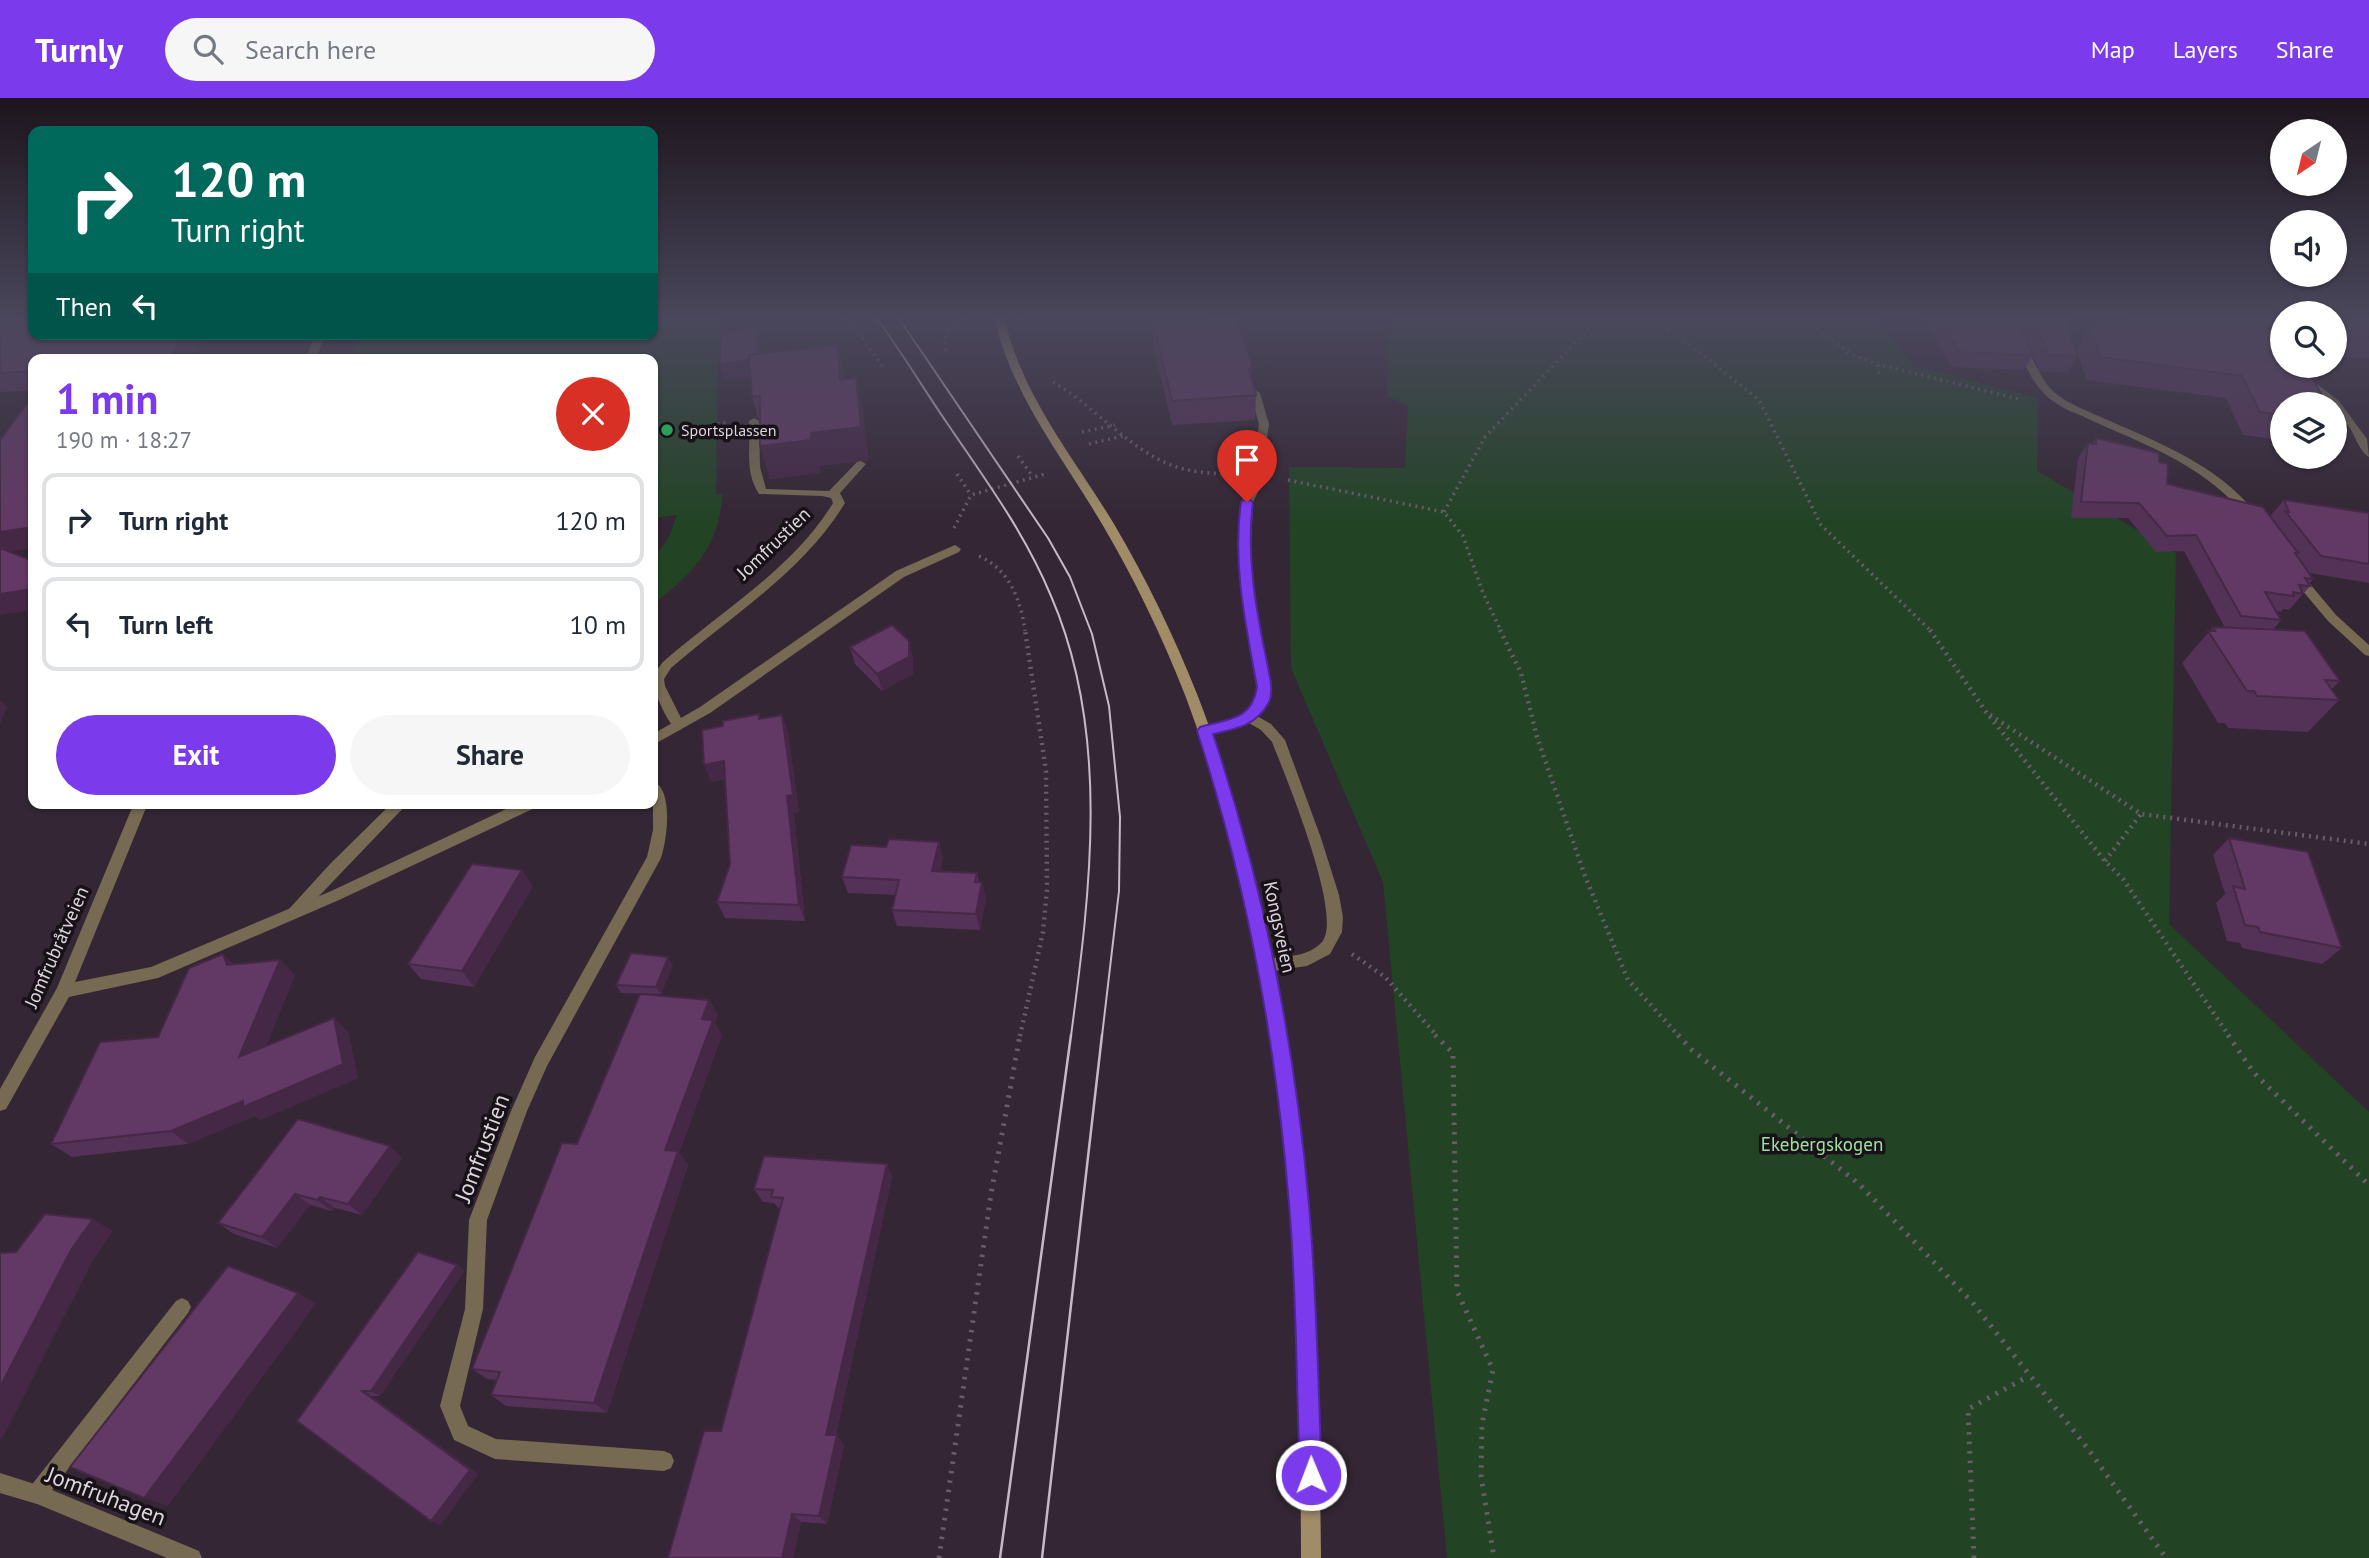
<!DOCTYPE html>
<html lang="en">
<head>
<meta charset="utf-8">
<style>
	:root { --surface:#fff; --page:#f6f6f7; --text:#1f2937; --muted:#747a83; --line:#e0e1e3; --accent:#7c3aed }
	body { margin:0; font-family:"PT Sans",sans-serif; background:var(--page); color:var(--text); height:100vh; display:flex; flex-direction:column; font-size:26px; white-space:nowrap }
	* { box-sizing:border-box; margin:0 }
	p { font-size:23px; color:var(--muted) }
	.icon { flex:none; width:38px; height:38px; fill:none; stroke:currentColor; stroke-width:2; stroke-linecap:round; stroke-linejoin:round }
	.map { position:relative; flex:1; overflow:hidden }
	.drawer { position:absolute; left:28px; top:256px; width:630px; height:455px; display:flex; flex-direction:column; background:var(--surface); border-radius:14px; box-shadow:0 2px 5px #0004 }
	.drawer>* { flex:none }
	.top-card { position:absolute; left:28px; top:28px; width:630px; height:214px; border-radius:14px; box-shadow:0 2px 5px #0004; background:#00695c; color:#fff; overflow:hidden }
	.needle { width:46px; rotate:215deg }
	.controls { position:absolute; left:2270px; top:21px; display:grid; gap:14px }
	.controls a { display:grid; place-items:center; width:77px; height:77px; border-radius:50%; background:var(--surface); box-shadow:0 2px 5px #0004; font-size:35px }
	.pin { position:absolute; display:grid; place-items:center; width:60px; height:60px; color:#fff; margin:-72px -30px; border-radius:50% 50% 50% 0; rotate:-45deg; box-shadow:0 0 7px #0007 }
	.pin .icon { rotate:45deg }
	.me { position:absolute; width:77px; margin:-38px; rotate:359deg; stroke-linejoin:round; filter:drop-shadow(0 0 5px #0008) }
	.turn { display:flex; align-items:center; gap:24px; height:147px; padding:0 28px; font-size:32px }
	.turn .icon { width:91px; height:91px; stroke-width:2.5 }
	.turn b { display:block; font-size:49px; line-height:60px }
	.then { display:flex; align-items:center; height:66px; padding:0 28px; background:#0003; gap:14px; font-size:26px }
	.round { display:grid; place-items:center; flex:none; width:74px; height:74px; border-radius:37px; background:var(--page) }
	.summary { display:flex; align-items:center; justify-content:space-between; height:119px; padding:0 28px }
	h1 { font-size:42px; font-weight:800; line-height:52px; color:var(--accent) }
	.cta { display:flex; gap:14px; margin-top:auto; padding:14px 28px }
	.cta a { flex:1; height:80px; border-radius:42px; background:var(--accent); color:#fff; font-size:28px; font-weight:800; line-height:80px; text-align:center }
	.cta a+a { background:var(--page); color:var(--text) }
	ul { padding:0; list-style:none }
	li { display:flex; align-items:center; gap:21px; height:94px; margin:0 14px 10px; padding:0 14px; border:4px solid var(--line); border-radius:14px }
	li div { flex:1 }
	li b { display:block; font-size:26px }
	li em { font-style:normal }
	header { display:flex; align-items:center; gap:42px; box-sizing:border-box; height:98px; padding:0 35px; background:var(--accent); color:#fff }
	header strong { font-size:33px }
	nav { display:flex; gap:38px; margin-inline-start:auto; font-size:24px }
	.search { width:490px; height:63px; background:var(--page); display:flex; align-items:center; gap:18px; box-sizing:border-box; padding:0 24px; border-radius:38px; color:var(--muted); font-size:26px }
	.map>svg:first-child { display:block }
	.green { fill:#224425 }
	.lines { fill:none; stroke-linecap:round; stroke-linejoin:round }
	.path-far2 { stroke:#695c69; stroke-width:3.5; stroke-dasharray:2 4.5; stroke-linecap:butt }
	.path-far1 { stroke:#695c69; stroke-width:4.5; stroke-dasharray:2 5; stroke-linecap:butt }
	.path { stroke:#695c69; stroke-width:5; stroke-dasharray:2.5 7; stroke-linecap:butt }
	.lane { fill:#766a52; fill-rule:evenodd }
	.street { fill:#766a52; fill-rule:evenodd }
	.secondary { fill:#a08d67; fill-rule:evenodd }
	.tram-far1 { stroke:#c5bbc5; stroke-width:2 }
	.tram { stroke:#c5bbc5; stroke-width:2.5 }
	.wall { fill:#543156 }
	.shaded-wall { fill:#452846 }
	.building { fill:#623964; stroke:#452846; stroke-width:2 }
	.route { fill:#7c3aed; stroke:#51269a; stroke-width:2 }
	.leisure-dot { fill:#2e9e5b; stroke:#181218; stroke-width:2.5 }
	.labels { text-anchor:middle; stroke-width:7; stroke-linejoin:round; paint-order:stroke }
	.far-poi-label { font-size:16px; fill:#ddd4dd; stroke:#181218; text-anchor:start }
	.street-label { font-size:19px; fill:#ddd4dd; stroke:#181218 }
	.park-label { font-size:19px; fill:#9be2a1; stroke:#181218 }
	.near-street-label { font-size:23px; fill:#ddd4dd; stroke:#181218 }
</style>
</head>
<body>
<header>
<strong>Turnly</strong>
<div class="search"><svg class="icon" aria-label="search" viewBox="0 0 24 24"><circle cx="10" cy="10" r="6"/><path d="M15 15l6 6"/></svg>Search here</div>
<nav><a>Map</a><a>Layers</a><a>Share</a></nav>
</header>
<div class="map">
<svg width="2369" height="1460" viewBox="0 0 2369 1460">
	<rect width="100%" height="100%" fill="#342634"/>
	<g class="green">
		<path d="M653 219H719L716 396H722C720 448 693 476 653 506V463L669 439 677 417 653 420V261H352L359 236H653Z"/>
		<path d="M1388 219H1884L1879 225 1914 268 2038 300 2037 373 2176 455 2169 826 2369 1014V1460H1447L1383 784 1291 570 1289 369 1405 370 1408 307 1387 299Z"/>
	</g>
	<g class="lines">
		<g class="path-far2">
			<path d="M847 219 883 269"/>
			<path d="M1638 219 1653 223 1678 237 1759 302 1821 427 1931 533"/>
			<path d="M1800 219 1851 256 1873 265 2019 301"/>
			<path d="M946 253C942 236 951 227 966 219"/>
			<path d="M1878 267 1879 276"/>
			<path d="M1053 284C1094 308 1131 353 1174 368 1193 375 1214 375 1234 377"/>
			<path d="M717 326 729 324"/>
			<path d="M1082 334 1115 327"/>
			<path d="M1089 346 1127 337"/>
			<path d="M1018 358 1033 379"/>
			<path d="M957 376 971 397"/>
			<path d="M1288 382 1444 414 1463 438 1483 495 1501 533"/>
			<path d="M1444 414 1485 339 1594 225 1614 219"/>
			<path d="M954 430 971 397 1045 376"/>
			<path d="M979 458C1009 471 1021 502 1025 533"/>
		</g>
		<g class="path-far1">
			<path d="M1500 532 1521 575 1537 639 1585 778 1628 882 1679 938"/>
			<path d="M1930 532 1986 614 2105 763 2123 781 2229 938"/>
			<path d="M1990 617 2141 716 2369 746"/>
			<path d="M2105 763 2141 716"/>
			<path d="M1352 856 1385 879 1437 938"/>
			<path d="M1020 938 1043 834 1047 791 1046 673 1025 532"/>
		</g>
		<g class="path">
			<path d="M1435 937 1453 955 1457 1193 1493 1272 1482 1326 1481 1378 1494 1460"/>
			<path d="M1678 937 1692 952 1859 1086 1972 1204 2088 1351 2166 1460"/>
			<path d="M2228 937 2254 975 2369 1087"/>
			<path d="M939 1460 991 1096 1020 937"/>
			<path d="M1974 1460 1968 1311 2029 1278"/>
		</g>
		<g class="lane">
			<path d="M2019 247H2025C2049 290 2044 294 2092 315V319C2084 320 2078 316 2070 313 2038 298 2031 280 2017 249Z"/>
			<path d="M1255 292 1260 295 1269 326 1265 356 1267 369 1266 378 1253 404 1251 451 1255 511 1270 589 1268 603 1257 618 1271 626 1285 642 1321 740 1339 797 1343 819 1342 834 1330 856 1307 868 1267 874 1262 873 1259 868 1262 863C1282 856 1305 862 1322 844 1344 818 1285 677 1272 644L1261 632 1249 625 1205 638 1198 633 1200 630C1227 622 1253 622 1258 589L1243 511 1239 451 1241 404 1256 378 1257 369 1255 356 1259 326 1250 295Z"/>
			<path d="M754 320 759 323 760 369 766 391 829 393 857 364 861 363 866 366 840 395 845 405C803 474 731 518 671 570L664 581 665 588 685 628 678 633C669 629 650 588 653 578 655 574 660 568 663 564 720 514 793 471 833 405L831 400 822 398 759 396C744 373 751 349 749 323Z"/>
			<path d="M653 683C674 692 667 742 661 760L547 968 527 1013 487 1122 483 1211 460 1308 468 1328 496 1341 664 1353 671 1356 674 1363 671 1370 664 1373 495 1361 454 1342 440 1308 465 1211 469 1122 511 1013 535 959 647 759 653 732Z"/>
			<path d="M392 705H408L299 819 294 821 289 819 287 815 289 811 330 766Z"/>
			<path d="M182 1200 188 1203 191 1209 188 1215 52 1392 199 1453 202 1460H167L30 1403 27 1396 30 1389 176 1203Z"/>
		</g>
		<g class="street">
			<path d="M315 236H325L316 261H306Z"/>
			<path d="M2282 268H2293L2339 303 2367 341 2369 359C2360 354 2356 340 2350 330 2345 322 2336 315 2334 306H2331Z"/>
			<path d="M2088 314C2103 319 2118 327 2133 333 2180 354 2226 376 2258 418L2252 422 2248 420C2202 365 2147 348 2084 319V315Z"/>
			<path d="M955 447 961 451 959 454 904 479 710 615 653 647V636L700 609 896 473Z"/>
			<path d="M2296 473 2300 474 2336 517 2369 547V558L2365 557 2328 523 2292 480V474Z"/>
			<path d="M134 705H148L75 884 151 869 329 794 519 705H539L537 709 339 802 158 880 69 899 6 1011 0 1013V991L57 890Z"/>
			<path d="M0 1375 44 1389 47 1396 44 1403 37 1406 0 1395Z"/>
		</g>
		<path class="secondary" d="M994 219H1004C1022 298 1073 358 1114 426 1146 480 1174 538 1197 596 1305 872 1318 1167 1321 1460H1301C1300 1168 1289 873 1185 597 1162 538 1134 480 1102 426 1062 358 1012 298 994 219Z"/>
		<g class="tram-far1">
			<path d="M876 219C901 253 923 290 947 325 985 381 1025 435 1051 498 1111 636 1090 794 1071 938"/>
			<path d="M898 219 1048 440 1070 479 1092 536 1109 608 1120 719 1119 793 1102 938"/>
		</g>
		<g class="tram">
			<path d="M1000 1460 1071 937"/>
			<path d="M1042 1460 1102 937"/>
		</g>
	</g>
	<g class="wall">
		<path d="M0 219 204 236 192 261H33V292L0 294Z"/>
		<path d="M1924 219H2065L2077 258 2068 274 2040 273 2021 230 2033 257 2024 272 1951 269Z"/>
		<path d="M2148 219H2282V342L2243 337 2226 300 2086 282 2077 252 2090 229Z"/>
		<path d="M2334 219H2369V260L2340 258 2335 252Z"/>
		<path d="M1154 226 1252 267 1251 279 1256 297 1255 322 1172 327 1154 251Z"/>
		<path d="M756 230 761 247V256L845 282 863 312 868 362 819 368 820 375 770 381 760 326 752 299 751 280 725 283Z"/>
		<path d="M2096 340 2159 364 2167 386 2270 418 2284 402 2369 415V485L2309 475 2313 481 2309 486 2310 488 2289 512 2283 511 2281 514 2276 513 2281 522 2273 532 2340 583 2332 591 2339 602 2308 634 2228 630 2225 625H2218L2182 565 2213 529 2225 530 2184 453 2156 454 2128 420H2071L2078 360 2088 345 2092 346Z"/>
		<path d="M850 549 913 560V576L882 593 855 566Z"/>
		<path d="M759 616 760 621 782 617 788 634 799 714 794 715 805 823 725 820 717 804 730 766 725 681 711 684 723 628Z"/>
		<path d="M2229 740 2342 850 2322 866 2242 850 2240 845 2227 843 2216 805 2225 796 2213 757Z"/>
		<path d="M943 760 940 773 977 775 979 784H982L986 801 980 832 897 828 892 812 896 797 848 795 842 779Z"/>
		<path d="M533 788 474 889 421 881 408 866Z"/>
		<path d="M280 862 295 877 266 948 334 920 348 934 358 980 260 1022 255 1018 188 1046 72 1059 51 1046 158 939 234 866Z"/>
		<path d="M673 867 661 896 621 895 616 887Z"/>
		<path d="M709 902 718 917 715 925 722 937 679 1055 688 1067 607 1315 506 1308 491 1297 497 1282 487 1281 472 1271 577 1046Z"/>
		<path d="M298 1021 402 1060 362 1117 335 1110 332 1113 310 1107 277 1150 234 1136 218 1125Z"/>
		<path d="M887 1066 892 1079 836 1337 844 1347 827 1426 801 1424 793 1460H668L721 1333 780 1112 774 1105 763 1104 754 1091Z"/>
		<path d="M457 1167 464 1173 380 1298H371L478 1376 440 1427 431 1423 297 1323Z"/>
	</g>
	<g class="shaded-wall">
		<path d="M13 219H33V229L10 222Z"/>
		<path d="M756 230 761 247 762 278 725 283 720 266Z"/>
		<path d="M2349 233 2335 252 2334 236Z"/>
		<path d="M183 236H204L192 261H150Z"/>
		<path d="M838 247 845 279 848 314 840 282Z"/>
		<path d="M856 280 863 312 868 362 819 368 820 375 770 381 760 348 811 335Z"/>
		<path d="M33 429V450L0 455V434Z"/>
		<path d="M33 491V512L0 517V496Z"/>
		<path d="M909 543 913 560V576L882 593 877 576Z"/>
		<path d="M0 602 7 609 0 626Z"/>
		<path d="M782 617 788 634 799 714 794 715 805 823 799 807 787 698Z"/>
		<path d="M724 663 731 680 711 684 704 667Z"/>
		<path d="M939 744 943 760 937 789 932 773Z"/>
		<path d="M522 772 533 788 474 889 462 873Z"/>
		<path d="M982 784 986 801 980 832 976 816Z"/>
		<path d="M223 856 239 871 227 867Z"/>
		<path d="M668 859 673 867 661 896 656 889Z"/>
		<path d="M280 862 295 877 256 972 239 959Z"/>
		<path d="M709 902 718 917 715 925 722 937 679 1055 688 1067 607 1315 594 1305 702 921Z"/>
		<path d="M334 920 348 934 358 980 260 1022 255 1018 188 1046 171 1033Z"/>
		<path d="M390 1048 402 1060 362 1117 348 1106Z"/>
		<path d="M887 1066 892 1079 834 1347 826 1337Z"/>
		<path d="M295 1096 310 1107 277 1150 262 1139Z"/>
		<path d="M320 1099 335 1110 332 1113 317 1102Z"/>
		<path d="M93 1121 113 1133 92 1164 2 1341H0V1289L71 1152Z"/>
		<path d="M457 1167 464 1173 380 1298 371 1293Z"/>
		<path d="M298 1195 316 1206 168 1408 144 1400Z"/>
		<path d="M362 1293 371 1298 478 1376 440 1427 431 1423Z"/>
		<path d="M837 1337 844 1347 827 1426 819 1418Z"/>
		<path d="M792 1416 801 1424 793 1460H782Z"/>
	</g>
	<g class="building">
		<path d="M0 219H13L10 222 33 221V236H183L171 258 150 261H33V273L0 275Z"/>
		<path d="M1940 219H2016L2033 257 1959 254Z"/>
		<path d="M2032 219H2065L2077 258 2049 257Z"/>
		<path d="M2148 219H2252L2282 238V268H2305L2327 306H2282V317L2260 314 2242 278 2100 259 2090 229Z"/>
		<path d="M2265 219H2282V230Z"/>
		<path d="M2334 219H2369V240L2354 239 2349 233 2334 236Z"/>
		<path d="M1236 220 1252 267 1249 271 1256 297 1172 303 1154 226Z"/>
		<path d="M756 230 757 256 749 257 750 262 720 266V235Z"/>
		<path d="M838 247 840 282 856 280 861 329 811 335V342L760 348V298L752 299 749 257Z"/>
		<path d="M33 298V429L0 434V342Z"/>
		<path d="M2096 340 2159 355V364L2168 366 2167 386 2263 409 2298 455H2295L2313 481 2305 480 2310 488 2299 487 2303 496 2293 494 2294 498 2265 494 2281 522 2241 518 2196 437 2167 438 2139 405 2081 404 2088 345 2096 346Z"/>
		<path d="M2284 402 2369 415V466L2321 458 2285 413 2289 414Z"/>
		<path d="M0 450 33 463V491L0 496Z"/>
		<path d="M892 527 909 543V559L877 576 850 549Z"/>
		<path d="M2213 529 2305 533 2340 583 2325 582 2339 602 2257 598 2254 593H2247L2208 533H2215Z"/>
		<path d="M759 616V621L782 617 793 697 787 698 799 807 717 804 730 766 724 663 704 667 702 632 723 628V623Z"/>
		<path d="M2229 740 2308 754 2342 850 2260 834 2258 829 2245 827 2233 788 2245 791Z"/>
		<path d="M889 741 939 744 932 773 977 775 975 784H982L976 816 892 812 899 782 842 779 851 747 886 749Z"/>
		<path d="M472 766 522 772 462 873 408 866Z"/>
		<path d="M631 855 668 859 656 889 616 887Z"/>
		<path d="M223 856 227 867 280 862 239 959 334 920 343 966 243 1009V1003L171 1033 51 1046 100 944 158 939 189 870Z"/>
		<path d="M640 896 709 902 702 921 713 922 665 1052 678 1053 594 1305 491 1297 500 1274 472 1271 562 1045 577 1046Z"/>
		<path d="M298 1021 390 1048 348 1106 320 1099 317 1102 295 1096 262 1139 218 1125Z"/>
		<path d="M764 1058 887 1066 826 1337H837L819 1418 792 1416 782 1460H668L704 1333H721L783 1100 771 1099 773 1092 754 1091Z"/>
		<path d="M45 1116 93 1121 71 1152 0 1289V1155L16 1154Z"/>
		<path d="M418 1154 457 1167 371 1293H362L470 1372 431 1423 297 1323Z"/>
		<path d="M228 1168 298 1195 144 1400 70 1369Z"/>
	</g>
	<linearGradient id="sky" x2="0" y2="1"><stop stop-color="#1d151d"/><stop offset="0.52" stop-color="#4a475c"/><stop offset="1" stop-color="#4a475c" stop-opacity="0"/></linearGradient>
	<rect width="2369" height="423" fill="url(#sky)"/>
	<path class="route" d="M1247 400 1253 404C1246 457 1256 512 1267 564 1269 577 1275 594 1268 606 1255 628 1236 631 1213 636 1264 789 1295 947 1309 1107 1317 1196 1318 1287 1322 1377L1319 1384 1311 1388 1303 1384 1300 1377C1296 1287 1297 1196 1289 1106 1276 945 1247 787 1197 633L1200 629C1227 621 1252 623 1257 589 1246 528 1232 466 1241 404Z"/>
	<circle class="leisure-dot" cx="667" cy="332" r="7"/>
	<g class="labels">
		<g class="far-poi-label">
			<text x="681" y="338">Sportsplassen</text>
		</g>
		<g class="street-label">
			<text transform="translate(773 445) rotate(-44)" y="7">Jomfrustien</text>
			<text transform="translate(1280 829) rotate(78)" y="7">Kongsveien</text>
			<text transform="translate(56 849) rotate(-66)" y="7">Jomfrubråtveien</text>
		</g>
		<g class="park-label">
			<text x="1822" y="1053">Ekebergskogen</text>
		</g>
		<g class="near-street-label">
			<text transform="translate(482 1050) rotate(-69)" y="8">Jomfrustien</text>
			<text transform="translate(106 1398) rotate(21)" y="8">Jomfruhagen</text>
		</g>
	</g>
</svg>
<div class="controls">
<a><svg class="needle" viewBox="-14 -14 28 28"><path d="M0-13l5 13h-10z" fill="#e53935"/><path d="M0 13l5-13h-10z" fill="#747a83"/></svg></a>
<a><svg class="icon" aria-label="sound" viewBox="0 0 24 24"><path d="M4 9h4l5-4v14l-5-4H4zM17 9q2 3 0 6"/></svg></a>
<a><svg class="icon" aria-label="search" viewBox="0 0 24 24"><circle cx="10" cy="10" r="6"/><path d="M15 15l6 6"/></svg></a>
<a><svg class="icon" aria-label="layers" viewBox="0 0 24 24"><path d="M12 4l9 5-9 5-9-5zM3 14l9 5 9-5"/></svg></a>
</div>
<div class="pin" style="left:1247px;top:404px;background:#d93025"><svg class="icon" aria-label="arrive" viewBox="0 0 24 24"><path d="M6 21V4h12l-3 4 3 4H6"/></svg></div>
<svg class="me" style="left:1311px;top:1377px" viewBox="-20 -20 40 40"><circle r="17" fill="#7c3aed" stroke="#fff" stroke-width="3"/><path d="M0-11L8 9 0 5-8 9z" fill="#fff"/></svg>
<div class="top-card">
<div class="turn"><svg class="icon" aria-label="right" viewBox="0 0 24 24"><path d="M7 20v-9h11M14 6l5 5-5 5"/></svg><div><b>120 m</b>Turn right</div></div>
<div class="then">Then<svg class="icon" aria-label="left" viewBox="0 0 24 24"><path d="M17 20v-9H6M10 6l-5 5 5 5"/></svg></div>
</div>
<section class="drawer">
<div class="summary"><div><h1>1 min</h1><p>190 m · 18:27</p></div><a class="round" style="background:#d93025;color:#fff"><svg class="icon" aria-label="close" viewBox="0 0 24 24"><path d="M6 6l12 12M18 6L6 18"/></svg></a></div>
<ul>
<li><svg class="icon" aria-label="right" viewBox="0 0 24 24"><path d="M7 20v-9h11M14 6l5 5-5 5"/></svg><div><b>Turn right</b></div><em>120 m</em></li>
<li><svg class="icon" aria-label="left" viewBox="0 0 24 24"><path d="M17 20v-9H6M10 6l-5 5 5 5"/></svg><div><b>Turn left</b></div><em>10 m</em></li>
</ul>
<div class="cta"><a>Exit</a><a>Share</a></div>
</section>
</div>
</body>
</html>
